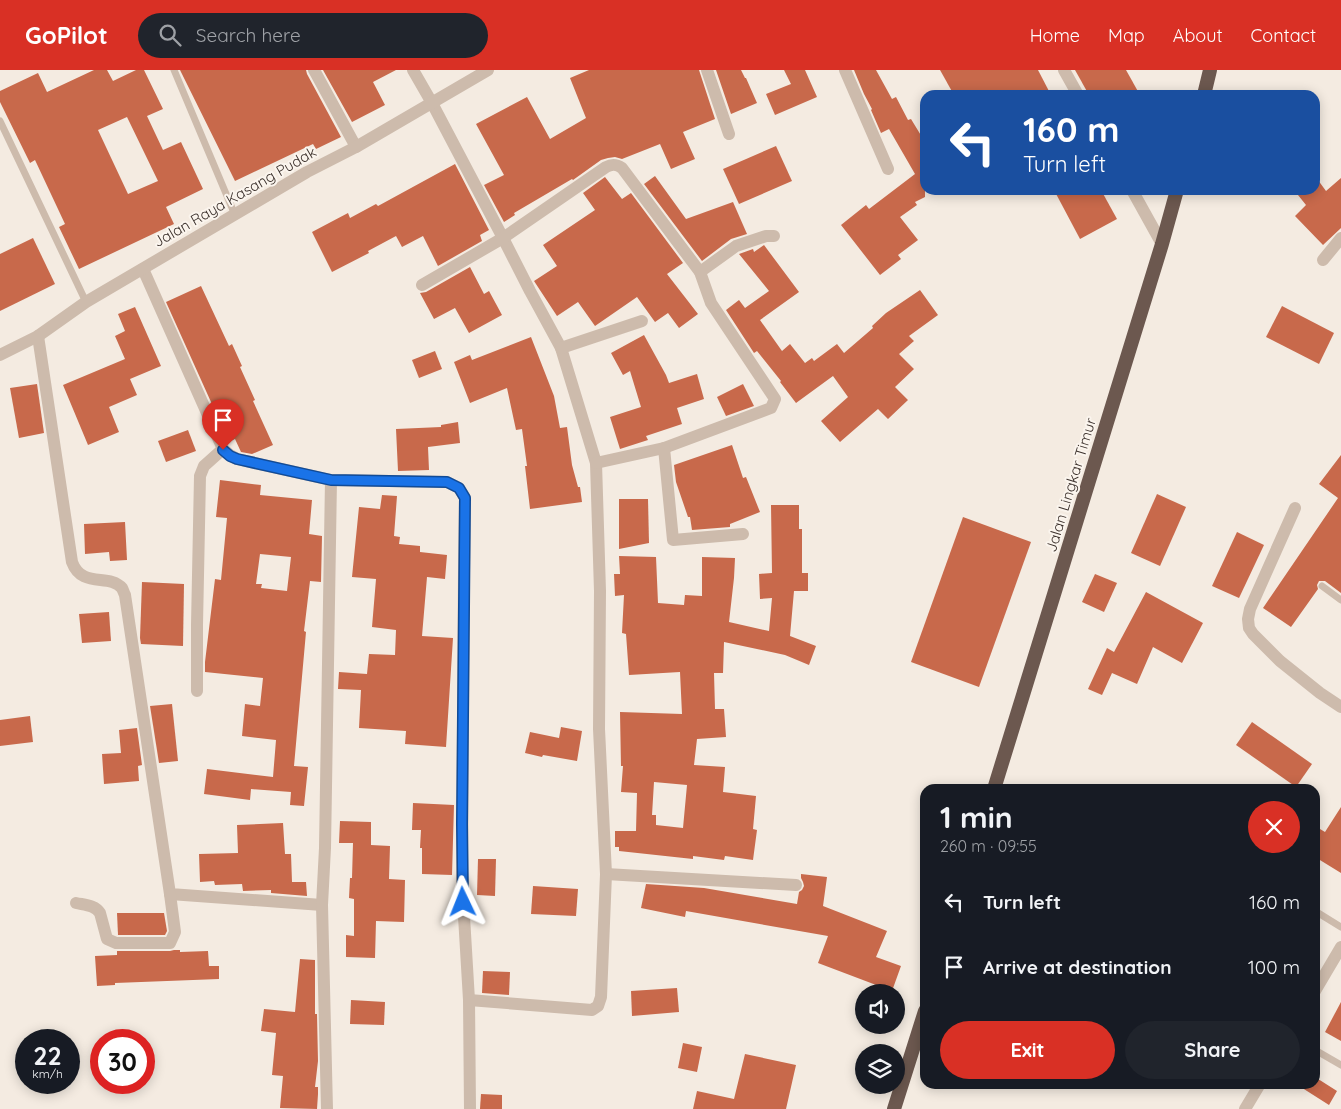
<!DOCTYPE html>
<html lang="en">
<head>
<meta charset="utf-8">
<style>
	:root { --surface:#171b24; --page:#20242c; --text:#f1f3f6; --muted:#9ea1a6; --accent:#d93025 }
	body { margin:0; font-family:Quicksand,sans-serif; background:var(--page); color:var(--text); height:100vh; display:flex; flex-direction:column; font-size:19px; white-space:nowrap }
	* { box-sizing:border-box; margin:0 }
	p { font-size:16px; color:var(--muted) }
	.icon { flex:none; width:28px; height:28px; fill:none; stroke:currentColor; stroke-width:2; stroke-linecap:round; stroke-linejoin:round }
	.map { position:relative; flex:1; overflow:hidden }
	.drawer { position:absolute; left:920px; top:714px; width:400px; height:305px; display:flex; flex-direction:column; background:var(--surface); border-radius:15px; box-shadow:0 2px 12px #0003 }
	.drawer>* { flex:none }
	.top-card { position:absolute; left:920px; top:20px; width:400px; height:105px; border-radius:15px; box-shadow:0 2px 12px #0003; background:#1a4fa0; color:#fff; overflow:hidden }
	.controls { position:absolute; left:855px; top:914px; display:grid; gap:10px }
	.controls a { display:grid; place-items:center; width:50px; height:50px; border-radius:50%; background:var(--surface); box-shadow:0 2px 12px #0003; font-size:25px }
	.speed { position:absolute; left:15px; top:959px; display:flex; gap:10px; font-size:25px; font-weight:700; text-align:center }
	.speed>* { display:grid; place-content:center; width:65px; height:65px; border-radius:50%; background:var(--surface); box-shadow:0 2px 12px #0003; line-height:1 }
	.speed small { font-size:12px; font-weight:400 }
	.speed .limit { border:8px solid #d22; background:#fff; color:#111 }
	.pin { position:absolute; display:grid; place-items:center; width:42px; height:42px; color:#fff; margin:-51px -21px; border-radius:50% 50% 50% 0; rotate:-45deg; box-shadow:0 0 5px #0007 }
	.pin .icon { rotate:45deg }
	.me { position:absolute; width:55px; margin:-28px; rotate:358deg; stroke-linejoin:round; filter:drop-shadow(0 0 4px #0008) }
	.turn { display:flex; align-items:center; gap:18px; height:105px; padding:0 20px; font-size:22px }
	.turn .icon { width:65px; height:65px; stroke-width:2.5 }
	.turn b { display:block; font-size:35px; line-height:42px }
	.round { display:grid; place-items:center; flex:none; width:52px; height:52px; border-radius:26px; background:var(--page) }
	.summary { display:flex; align-items:center; justify-content:space-between; height:85px; padding:0 20px }
	h1 { font-size:30px; font-weight:700; line-height:38px }
	.cta { display:flex; gap:10px; margin-top:auto; padding:10px 20px }
	.cta a { flex:1; height:58px; border-radius:30px; background:var(--accent); color:#fff; font-size:20px; font-weight:700; line-height:58px; text-align:center }
	.cta a+a { background:var(--page); color:var(--text) }
	ul { padding:0; list-style:none }
	li { display:flex; align-items:center; gap:15px; height:65px; padding:0 20px }
	li div { flex:1 }
	li b { display:block; font-size:19px }
	li em { font-style:normal }
	header { display:flex; align-items:center; gap:30px; box-sizing:border-box; height:70px; padding:0 25px; background:var(--accent); color:#fff }
	header strong { font-size:24px }
	nav { display:flex; gap:28px; margin-inline-start:auto; font-size:18px }
	.search { width:350px; height:45px; background:var(--page); display:flex; align-items:center; gap:12px; box-sizing:border-box; padding:0 18px; border-radius:28px; color:var(--muted); font-size:19px }
	.map>svg:first-child { display:block }
	.building { fill:#c8694b; fill-rule:evenodd }
	.lines { fill:none; stroke-linecap:round; stroke-linejoin:round }
	.service { stroke:#cdbbac; stroke-width:7 }
	.minor { stroke:#cdbbac; stroke-width:12 }
	.tertiary { stroke:#cdbbac; stroke-width:12 }
	.trunk { stroke:#6c584f; stroke-width:14 }
	.route-casing { stroke:#114b97; stroke-width:12 }
	.route { stroke:#1a73e8; stroke-width:9 }
	.labels { text-anchor:middle; stroke-width:4; stroke-linejoin:round; paint-order:stroke }
	.street-label { font-size:15px; fill:#3b302b; stroke:#fbf5ee }
</style>
</head>
<body>
<header>
<strong>GoPilot</strong>
<div class="search"><svg class="icon" aria-label="search" viewBox="0 0 24 24"><circle cx="10" cy="10" r="6"/><path d="M15 15l6 6"/></svg>Search here</div>
<nav><a>Home</a><a>Map</a><a>About</a><a>Contact</a></nav>
</header>
<div class="map">
<svg width="1341" height="1039" viewBox="0 0 1341 1039">
	<rect width="100%" height="100%" fill="#f4ebe1"/>
	<g class="building">
		<path d="M94 0H107L113 11 136 0H144L163 39 147 46 163 80 181 72 203 119 166 137 174 154 79 199 59 157 65 154 35 90 30 93 0 32V21L38 3 47 22ZM127 47 158 111 128 124 98 60Z"/>
		<path d="M180 0H306L307 4 341 67 316 79 313 74 235 111Z"/>
		<path d="M323 0H396L373 12 385 35 352 52Z"/>
		<path d="M589 0H699L715 49 683 62 695 89 671 99 660 74 622 89 615 87 608 88 601 90 573 110 572 109 514 143 515 145 504 152 484 115 504 105 476 54 527 27 550 69 586 48 570 8Z"/>
		<path d="M716 0H741L745 8H746L757 33 731 44Z"/>
		<path d="M784 0H805L817 27 775 45 766 24 791 14Z"/>
		<path d="M854 0H876L892 29 896 27 908 50 911 49 925 72V127L915 132 917 135 900 147 918 170 898 185 901 189 880 205 841 155 866 135 869 139 915 104 889 59 881 63 871 40 872 39 864 24Z"/>
		<path d="M940 0H1038L1051 25H954Z"/>
		<path d="M1075 0H1126L1140 25H1089Z"/>
		<path d="M776 76 792 111 739 134 723 99Z"/>
		<path d="M455 94 489 160 480 165 482 171 438 196 423 166 402 177 396 166 368 181 369 183 332 202 312 162 348 143 350 148 376 134 378 136Z"/>
		<path d="M655 106 686 149 733 132 747 164 731 169 702 191 644 114Z"/>
		<path d="M1315 106 1326 121 1341 108V158L1323 175 1295 146 1306 135 1294 120H1315Z"/>
		<path d="M605 107 622 129 631 123 683 193 667 204 698 244 679 258 668 243 655 252 637 227 595 256 578 232 557 246 534 211 557 196 543 175 595 140 583 123Z"/>
		<path d="M1054 120H1101L1117 149 1080 169Z"/>
		<path d="M33 168 55 214 0 241V184Z"/>
		<path d="M764 175 799 222 760 250 782 281 790 274 805 293 812 288 814 291 837 274 844 283 873 258 872 256 886 243 920 220 938 245 909 266 914 271 899 284 914 299 895 317 908 330 888 349 878 339 840 372 821 351 848 327 833 306 796 333 780 312 781 311 757 281 754 283 726 240 739 230 745 238 769 221 739 184 753 179 754 182Z"/>
		<path d="M470 197 484 224 489 221 502 245 469 263 455 238 434 249 420 223 426 222Z"/>
		<path d="M201 216 229 276 232 274 242 296 240 297 255 330 253 331 273 375 252 384 241 382 235 369 229 372 166 232Z"/>
		<path d="M1282 236 1334 263 1319 294 1266 267Z"/>
		<path d="M135 237 161 296 130 309 137 325 109 337 119 362 88 375 63 315 125 289 115 266 125 261 118 244Z"/>
		<path d="M644 265 666 305 669 313 697 304 704 329 677 338 682 354 646 366 648 370 620 379 610 347 641 337 630 301 623 305 611 283Z"/>
		<path d="M531 267 554 326 560 358 567 357 572 395 578 417H580L582 432 530 439 525 396H527L522 359 516 360 507 318 470 333 454 292 470 285 472 290Z"/>
		<path d="M435 281 442 299 419 308 412 290Z"/>
		<path d="M37 314 44 363 19 368 10 318Z"/>
		<path d="M743 314 754 336 726 346 717 327Z"/>
		<path d="M458 352 460 373 428 377 429 400 398 401 396 359 441 357V355Z"/>
		<path d="M188 360 196 381 166 392 158 371Z"/>
		<path d="M732 375 743 408 746 407 760 442 730 454V457L692 460 690 447H688L676 412 674 395Z"/>
		<path d="M1341 385V523L1325 511H1319L1317 515 1318 519 1291 557 1263 538 1338 428 1319 414Z"/>
		<path d="M220 410 261 415 260 425 312 430 309 464 322 466 321 512 310 511 304 561 306 562 294 696 308 697 304 736 290 735 291 722 251 719 250 730 204 724 207 699 273 707 276 670 242 666 245 634 260 636 263 608 205 602V592L215 509 221 510 227 448 216 447ZM260 484 291 487 287 521 261 518 262 514H256Z"/>
		<path d="M1157 424 1186 437 1160 496 1131 483Z"/>
		<path d="M382 425 397 426 394 466 400 467 399 474 420 476V482L447 485 445 509 427 507 422 566 453 568 446 677 405 674 406 661 359 658 361 620 338 619 339 602 367 604 369 584 395 585 396 560 372 557 376 509 352 507 359 437 380 439Z"/>
		<path d="M619 429H648L649 473 619 479Z"/>
		<path d="M771 435H799V459H802V503H808V521H794L790 566 816 576 809 595 785 585 724 572 723 603H714L715 639H724L726 667 697 669 694 695 725 697 723 722 756 726 753 759 757 760 753 790 725 786 724 790 693 786V789L619 781V777H615V761H636L637 723 621 722 623 696H621L620 642 682 644 680 602 629 605 626 564 622 563 624 525 615 526 614 504H620L619 486 656 487 658 533 684 535 685 525 702 526V487L735 488 734 508 729 552 769 561 772 528 760 529 759 504 772 503ZM654 712 687 715 683 758 656 755V745H652Z"/>
		<path d="M963 447 1031 472 979 617 911 592Z"/>
		<path d="M125 452 127 490 110 491 109 482 85 484 84 454Z"/>
		<path d="M1237 462 1264 475 1239 528 1212 516Z"/>
		<path d="M1095 504 1117 513 1104 542 1082 532Z"/>
		<path d="M142 512 184 514 183 576 141 574 140 568Z"/>
		<path d="M1146 522 1203 553 1182 593 1153 577 1137 614 1112 603 1102 625 1088 619 1107 578 1114 582Z"/>
		<path d="M109 542 111 571 82 573 79 544Z"/>
		<path d="M172 634 178 691 159 693 150 636Z"/>
		<path d="M30 646 33 672 0 676V650Z"/>
		<path d="M1252 652 1312 694 1296 717 1236 675Z"/>
		<path d="M561 657 582 661 577 691 543 685 542 687 525 683 530 662 559 668Z"/>
		<path d="M137 658 142 695 138 696 139 711 104 714 102 684 121 683 119 660Z"/>
		<path d="M413 733 454 735 452 805 422 804V778H420L421 760H412Z"/>
		<path d="M1341 737V803L1315 787V756L1325 762Z"/>
		<path d="M340 751 371 752V775L390 776 389 809 405 810 404 852 376 851 375 888 346 887V865L354 866V829L349 828 350 808H352L353 773H339Z"/>
		<path d="M283 753 285 784H291L292 812H306L307 826 271 823V820L243 821 242 814 215 815 214 811 200 812 199 784 238 783 237 755Z"/>
		<path d="M478 789H496L495 826 477 825Z"/>
		<path d="M801 804 827 807 823 836 887 861 876 887 901 896 892 921 818 893 828 866 686 841 685 847 641 838 646 814 704 818 797 834 799 822 802 820 804 816 803 812 801 808Z"/>
		<path d="M533 816 578 819 576 846 531 844Z"/>
		<path d="M117 843H164L167 861 165 865H118Z"/>
		<path d="M174 880H180V882L208 881 209 896H219V909L115 913V915L97 916 95 886 117 885V881H170Z"/>
		<path d="M300 889 315 890V944H317L318 991 315 1017H318V1024L317 1039 280 1038 283 1006 272 1005 276 963 261 961 264 939 295 942Z"/>
		<path d="M483 901 510 902 509 925 482 923Z"/>
		<path d="M677 918 679 942 632 946 631 921Z"/>
		<path d="M351 930 385 932 384 955 350 954Z"/>
		<path d="M1341 932V971L1325 962Z"/>
		<path d="M683 973 702 977 697 1002 678 998Z"/>
		<path d="M745 984 796 995 786 1039H693L697 1021 734 1029Z"/>
		<path d="M1315 1007 1337 1021 1329 1035 1296 1014H1315Z"/>
		<path d="M481 1024 502 1025V1039H480Z"/>
	</g>
	<g class="lines">
		<g class="service">
			<path d="M174 0 235 145"/>
			<path d="M0 51 86 232"/>
			<path d="M1322 516 1341 530"/>
			<path d="M1315 841 1341 857"/>
			<path d="M1315 980 1341 995"/>
		</g>
		<g class="minor">
			<path d="M314 0 356 77"/>
			<path d="M413 0 432 33 503 168 530 221 561 278 596 393 600 521 599 659 606 804 601 927 598 936 592 940 469 930"/>
			<path d="M707 0 729 64"/>
			<path d="M845 0 888 99"/>
			<path d="M1064 0 1078 25"/>
			<path d="M1132 120 1162 174"/>
			<path d="M1323 190 1341 168"/>
			<path d="M143 199 223 379 230 385 237 389 331 410 447 412 459 418 465 428 464 500 462 813 469 930 470 1039"/>
			<path d="M700 202 736 176 766 166H774"/>
			<path d="M422 215 503 168 606 97C612 94 616 94 622 98L700 202 711 233 775 329 771 338 664 378 596 393"/>
			<path d="M38 266 72 492C82 519 109 503 122 518 123 520 124 523 125 525L170 824 322 835"/>
			<path d="M561 278 642 251"/>
			<path d="M664 378 673 470 743 464"/>
			<path d="M1295 438 1250 539 1248 549 1249 558 1253 564 1280 591 1320 623 1341 637"/>
			<path d="M197 621V555L200 406 204 396 223 379"/>
			<path d="M606 804 796 815"/>
			<path d="M76 833C85 835 95 835 100 843L107 869 116 873H170L175 862 170 824"/>
			<path d="M1315 921 1341 877"/>
			<path d="M327 1039 322 835 325 778 331 410"/>
			<path d="M1245 1039 1260 1014"/>
		</g>
		<path class="tertiary" d="M0 285 38 266 86 232 307 102 356 77 488 0"/>
		<g class="trunk">
			<path d="M1204 25 1210 0"/>
			<path d="M994 719 1162 174 1177 120"/>
			<path d="M894 1039 925 941"/>
		</g>
	</g>
	<g class="lines">
		<defs>
			<path id="route" d="M223 380 230 386 237 389 331 410 447 412 459 418 465 428 462 754 463 832"/>
		</defs>
		<use href="#route" class="route-casing"/>
		<use href="#route" class="route"/>
	</g>
	<g class="labels">
		<g class="street-label">
			<text transform="translate(235 127) rotate(-30)" y="5">Jalan Raya Kasang Pudak</text>
			<text transform="translate(1071 415) rotate(-73)" y="5">Jalan Lingkar Timur</text>
		</g>
	</g>
</svg>
<div class="controls">
<a><svg class="icon" aria-label="sound" viewBox="0 0 24 24"><path d="M4 9h4l5-4v14l-5-4H4zM17 9q2 3 0 6"/></svg></a>
<a><svg class="icon" aria-label="layers" viewBox="0 0 24 24"><path d="M12 4l9 5-9 5-9-5zM3 14l9 5 9-5"/></svg></a>
</div>
<div class="speed"><div>22<small>km/h</small></div><div class="limit">30</div></div>
<div class="pin" style="left:223px;top:380px;background:#d93025"><svg class="icon" aria-label="arrive" viewBox="0 0 24 24"><path d="M6 21V4h12l-3 4 3 4H6"/></svg></div>
<svg class="me" style="left:463px;top:832px" viewBox="-20 -20 40 40"><path d="M0-17L14 15 0 8-14 15z" fill="#1a73e8" stroke="#fff" stroke-width="4"/></svg>
<div class="top-card">
<div class="turn"><svg class="icon" aria-label="left" viewBox="0 0 24 24"><path d="M17 20v-9H6M10 6l-5 5 5 5"/></svg><div><b>160 m</b>Turn left</div></div>
</div>
<section class="drawer">
<div class="summary"><div><h1>1 min</h1><p>260 m · 09:55</p></div><a class="round" style="background:#d93025;color:#fff"><svg class="icon" aria-label="close" viewBox="0 0 24 24"><path d="M6 6l12 12M18 6L6 18"/></svg></a></div>
<ul>
<li><svg class="icon" aria-label="left" viewBox="0 0 24 24"><path d="M17 20v-9H6M10 6l-5 5 5 5"/></svg><div><b>Turn left</b></div><em>160 m</em></li>
<li><svg class="icon" aria-label="arrive" viewBox="0 0 24 24"><path d="M6 21V4h12l-3 4 3 4H6"/></svg><div><b>Arrive at destination</b></div><em>100 m</em></li>
</ul>
<div class="cta"><a>Exit</a><a>Share</a></div>
</section>
</div>
</body>
</html>
